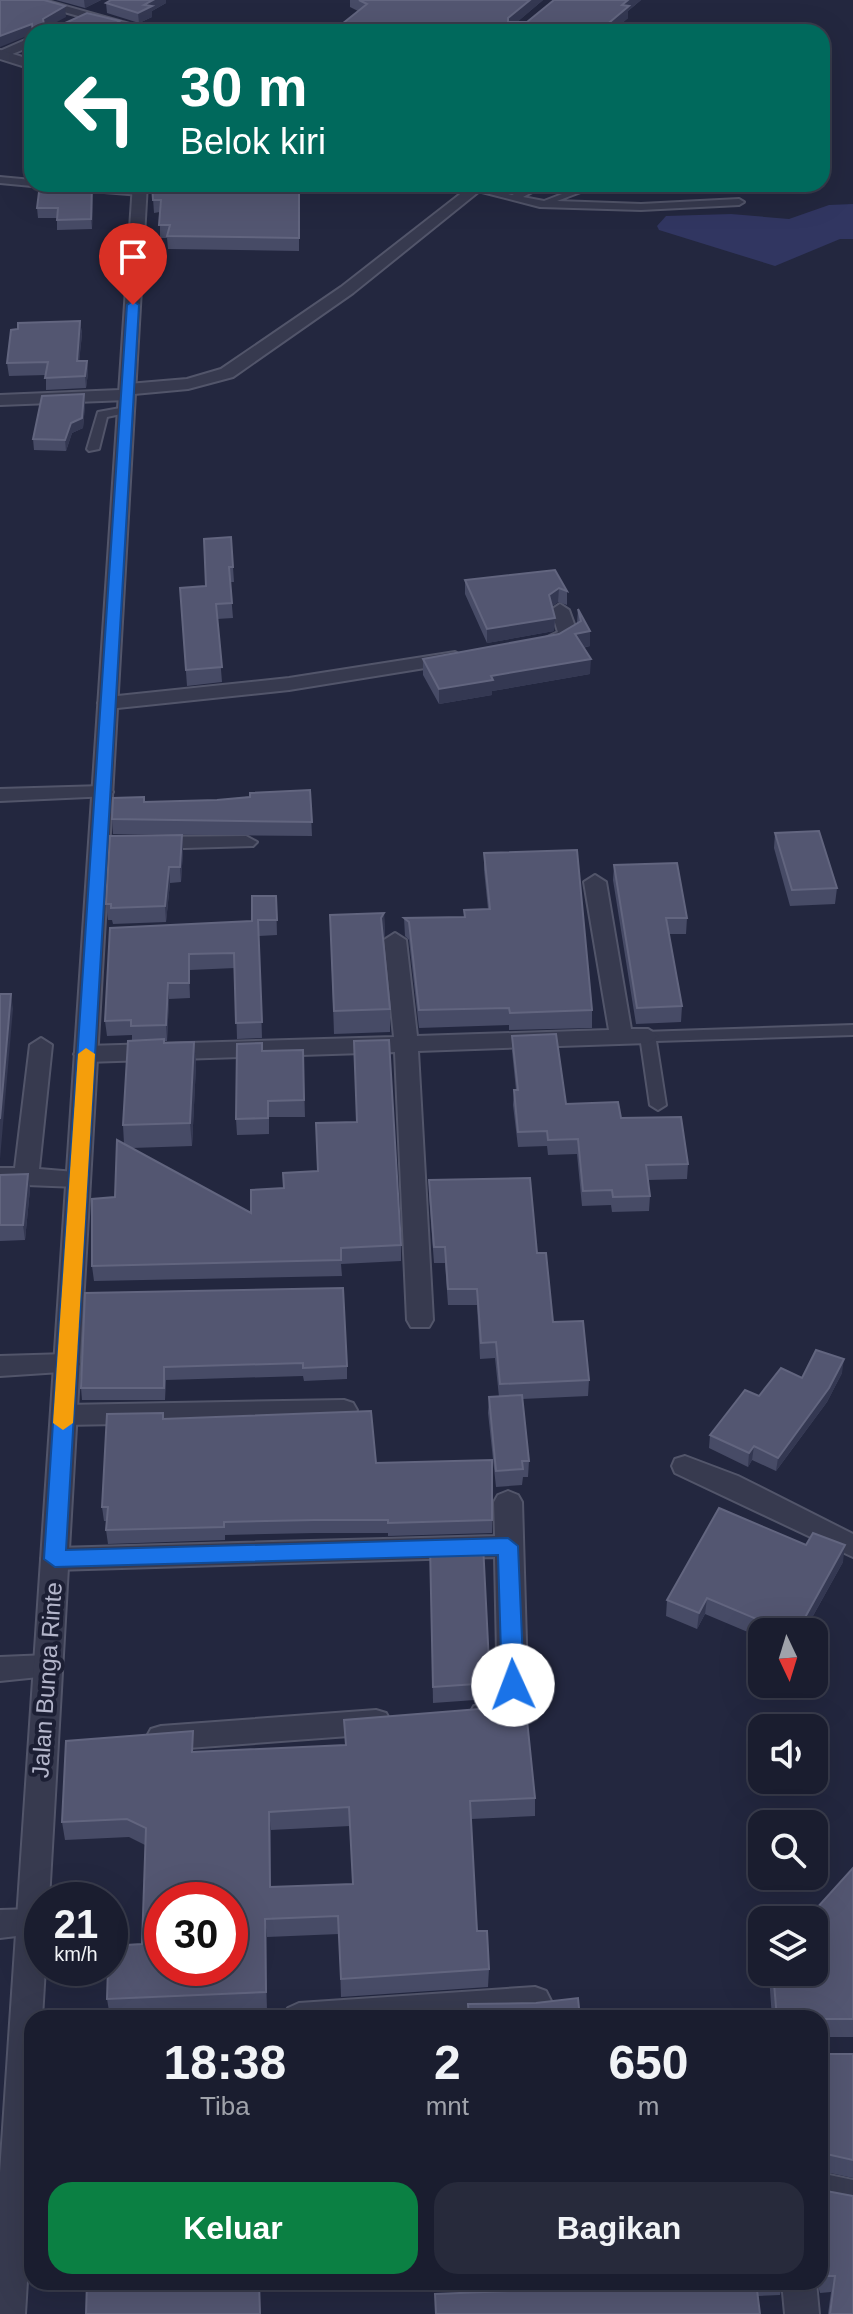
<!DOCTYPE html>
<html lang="id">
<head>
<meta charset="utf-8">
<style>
	:root { --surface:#1a1d2f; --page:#272a3b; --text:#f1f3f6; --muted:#9fa2aa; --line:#383b4b; --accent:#0b8043 }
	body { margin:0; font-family:Helvetica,sans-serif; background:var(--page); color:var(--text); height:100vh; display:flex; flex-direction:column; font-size:30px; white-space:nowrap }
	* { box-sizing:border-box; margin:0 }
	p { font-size:26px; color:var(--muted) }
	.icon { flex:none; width:44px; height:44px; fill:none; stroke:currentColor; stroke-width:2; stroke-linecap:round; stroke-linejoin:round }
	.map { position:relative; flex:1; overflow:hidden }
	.side { position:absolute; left:24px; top:2010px; width:804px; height:280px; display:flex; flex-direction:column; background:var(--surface); border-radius:24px; box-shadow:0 8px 32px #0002,0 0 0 2px var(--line) }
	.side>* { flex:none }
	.guide { position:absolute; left:24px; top:24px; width:806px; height:168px; border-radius:24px; box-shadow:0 8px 32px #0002,0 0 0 2px var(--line); background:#00695c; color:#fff; overflow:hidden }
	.needle { width:52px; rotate:176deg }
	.tools { position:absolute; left:748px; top:1618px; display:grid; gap:16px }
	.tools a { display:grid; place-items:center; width:80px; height:80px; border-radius:16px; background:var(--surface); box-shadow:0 8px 32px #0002,0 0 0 2px var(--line); font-size:40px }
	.speed { position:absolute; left:24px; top:1882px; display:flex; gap:16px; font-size:40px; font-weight:700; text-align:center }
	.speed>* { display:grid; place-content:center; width:104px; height:104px; border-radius:50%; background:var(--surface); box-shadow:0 8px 32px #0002,0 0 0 2px var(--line); line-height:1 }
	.speed small { font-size:20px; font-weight:400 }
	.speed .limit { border:12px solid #d22; background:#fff; color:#111 }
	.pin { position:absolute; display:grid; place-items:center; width:68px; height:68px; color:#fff; margin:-82px -34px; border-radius:50% 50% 50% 0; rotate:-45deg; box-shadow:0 0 8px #0007 }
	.pin .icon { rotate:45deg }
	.me { position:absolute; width:88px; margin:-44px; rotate:358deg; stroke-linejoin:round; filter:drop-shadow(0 0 6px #0008) }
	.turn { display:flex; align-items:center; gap:28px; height:168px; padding:0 24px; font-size:36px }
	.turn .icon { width:104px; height:104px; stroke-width:2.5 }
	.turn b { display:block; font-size:56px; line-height:68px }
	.eta { display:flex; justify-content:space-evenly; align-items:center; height:136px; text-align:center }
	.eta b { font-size:48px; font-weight:800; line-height:56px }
	.button { display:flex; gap:16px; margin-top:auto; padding:16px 24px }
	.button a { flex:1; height:92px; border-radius:24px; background:var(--accent); color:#fff; font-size:32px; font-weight:800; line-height:92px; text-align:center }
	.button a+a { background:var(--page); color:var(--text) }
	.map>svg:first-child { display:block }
	.water { fill:#313661 }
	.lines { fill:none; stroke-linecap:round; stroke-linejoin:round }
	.service-casing { stroke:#52556a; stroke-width:4 }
	.minor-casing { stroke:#52556a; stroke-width:4 }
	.tertiary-casing { stroke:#52556a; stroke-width:4 }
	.service { fill:#373a4f; fill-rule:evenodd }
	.minor { fill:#373a4f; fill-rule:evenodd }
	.tertiary { fill:#373a4f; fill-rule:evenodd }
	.wall { fill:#474b66; fill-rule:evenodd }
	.shaded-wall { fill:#343852 }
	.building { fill:#535671; stroke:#62657f; stroke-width:2; fill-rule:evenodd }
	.route { fill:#1a73e8; stroke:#114b97; stroke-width:2 }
	.slow { fill:#f59e0b }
	.labels { text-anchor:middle; stroke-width:8; stroke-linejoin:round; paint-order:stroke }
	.street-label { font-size:24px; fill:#b3b5ca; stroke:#1c1f34 }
</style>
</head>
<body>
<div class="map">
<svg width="853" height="2314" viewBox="0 0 853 2314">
	<rect width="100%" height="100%" fill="#23273f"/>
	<path class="water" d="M853 204V239H840L775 266 659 230 657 226 666 216 731 214 789 219 829 205Z"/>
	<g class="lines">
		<defs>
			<g id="service">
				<path d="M0 177 32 180V184H36L32 186 0 183Z"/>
				<path d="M39 184H80L140 189 145 192 140 195 44 187Z"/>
				<path d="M534 184H547L523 197 544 201 588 184H602L557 201 641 204 739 199 744 202 739 205 641 210 540 207 470 189 475 186 512 195Z"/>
				<path d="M126 407 130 408V412L107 417 99 449 89 451 87 449 98 412Z"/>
				<path d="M853 1025V1035L656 1041 666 1105 658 1110 650 1105 640 1036 643 1032Z"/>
			</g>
			<g id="minor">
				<path d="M21 0H44L151 30 136 32Z"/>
				<path d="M32 37V46L0 59V51Z"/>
				<path d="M450 184H474L482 189 353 293 233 377 188 389 134 394 133 399 127 400 0 405V395L120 390 128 384 187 379 221 369 341 287 464 191Z"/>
				<path d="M560 604 569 610 578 635 554 646H540L537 642 558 632 551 610Z"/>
				<path d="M455 652 465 658 462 662 289 690 108 709 98 703 108 697 289 678Z"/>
				<path d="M103 786 110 788 113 792 110 796 0 801V789Z"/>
				<path d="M246 836 257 842 253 846 150 849 139 843 150 837Z"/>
				<path d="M595 875 606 882 631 1029H648L659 1036 648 1043 418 1051 433 1320 429 1327H411L407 1320 395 1052 86 1062 74 1054 86 1046 394 1037 384 940 395 933 406 940 417 1036 609 1030 584 882Z"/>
				<path d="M41 1038 52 1045 39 1169 87 1173 90 1179 87 1185 78 1187 0 1184V1168H15L30 1045Z"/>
				<path d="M67 1354 76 1357 80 1364 76 1371 0 1376V1356Z"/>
				<path d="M344 1400 353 1403 357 1410 353 1417 344 1420 64 1425 55 1422 51 1415 55 1408 64 1405Z"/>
				<path d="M685 1456 738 1476 853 1534V1557L675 1473 672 1466 675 1459Z"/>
				<path d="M508 1491 518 1495 522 1502 528 1712 523 1721C508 1726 489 1729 474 1724L469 1715 474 1706 498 1701 495 1557 55 1570 45 1567 41 1559 45 1551 55 1548 495 1536 494 1502 498 1495Z"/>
				<path d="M48 1655 58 1659 62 1667 58 1675 0 1681V1657Z"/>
				<path d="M376 1710 386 1713 391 1722 386 1731 376 1734 161 1750 151 1747 146 1738 151 1729 161 1726Z"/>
				<path d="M32 1909 42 1913V1933L0 1938V1910Z"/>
				<path d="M535 1987 546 1991 551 2001 546 2011 535 2015 283 2018 288 2008 299 2003Z"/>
				<path d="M820 2173 853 2180V2212L820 2205Z"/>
				<path d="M782 2282H816L819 2314H785Z"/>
			</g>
			<g id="tertiary">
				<path d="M0 50 32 60V69L0 59Z"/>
				<path d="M133 184H147L49 1900H42V1968H45L42 2018H32V2199L25 2314H0V2173Z"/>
			</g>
		</defs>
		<use href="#service" class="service-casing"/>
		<use href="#minor" class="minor-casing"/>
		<use href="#tertiary" class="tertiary-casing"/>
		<use href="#service" class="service"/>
		<use href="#minor" class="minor"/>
		<use href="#tertiary" class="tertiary"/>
	</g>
	<g class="wall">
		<path d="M56 0H101L85 8Z"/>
		<path d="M111 0H166V3L152 11V17L139 23 107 13 106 3Z"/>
		<path d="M350 0H543L517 22H527L554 0H641L628 11V18L615 29 619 30V32H332L358 11 350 7Z"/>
		<path d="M152 184H299V251L168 249 167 238H160V212L154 213Z"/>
		<path d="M349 184H380L369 190Z"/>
		<path d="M93 194 92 229 57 230V218H38L37 208Z"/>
		<path d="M80 321 82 334 79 361H87L88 373 86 388 46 390V375L9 376 7 363Z"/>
		<path d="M84 394 85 405 83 428 72 433 66 451 34 450 33 439Z"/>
		<path d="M231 537 234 582H230L233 618 217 619 222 682 187 686 181 602 206 586Z"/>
		<path d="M527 574 567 591V605L558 602 552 606 555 618 554 631 487 643 465 594V580Z"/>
		<path d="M578 609 590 631V646L583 648 590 674 492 691V695L439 704 423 675V659L559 634 577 623Z"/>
		<path d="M310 790 312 836 113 834 112 819 144 802 217 800Z"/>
		<path d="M775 833 837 888 835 904 790 906 774 848Z"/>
		<path d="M183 850 181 882 170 883 166 922 113 924 112 920H108L106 904Z"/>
		<path d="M484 853 592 1010V1028L509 1030V1025L419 1028 409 940 405 936 404 918 464 917V910L488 909 484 870Z"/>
		<path d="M614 865 687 918 686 934H669L682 1006 681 1022 636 1024 613 880Z"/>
		<path d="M276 896 277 935 259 936 262 1038 237 1039 235 968 190 970V998L169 999 167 1041H164V1043L194 1042 196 1065 192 1146 132 1148 251 1213 401 1245V1261L341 1264 342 1276 94 1281 92 1266 115 1197 124 1144 123 1125 132 1040V1035L107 1036 105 1021 110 928 252 921Z"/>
		<path d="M384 913 385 936 383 938 390 1009V1032L334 1034 330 915Z"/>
		<path d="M512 1036 566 1104 621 1118 688 1164 687 1179 648 1180 650 1196 649 1211 612 1212 611 1205 582 1206 577 1154 548 1155 547 1146 518 1147 513 1105 514 1090H516L512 1051Z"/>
		<path d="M303 1050 305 1117H269V1134L237 1135 236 1119 262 1051Z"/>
		<path d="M28 1174 30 1189 25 1240 0 1241V1175Z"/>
		<path d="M429 1180 537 1253 553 1322 589 1380 588 1396 522 1399 529 1461 528 1477H523L522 1485 496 1487 488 1413 489 1397H499L495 1358 480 1359 477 1305H448L445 1263H434L429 1196Z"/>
		<path d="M85 1293 347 1366V1379L304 1381 303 1376 166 1380 165 1400H82L81 1388Z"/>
		<path d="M842 1373 827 1402 776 1471 752 1460 748 1467 709 1448 710 1435 759 1396 802 1378Z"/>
		<path d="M164 1419 376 1463 492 1460V1533L388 1536V1533H315L225 1535V1540L108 1544 106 1530 107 1521H104L102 1507Z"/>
		<path d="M430 1546 490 1683 489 1699 433 1703Z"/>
		<path d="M843 1562 804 1632H762V1638L705 1614 697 1629 666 1616 667 1600Z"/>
		<path d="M491 1712 535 1798V1816L471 1819 477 1931 489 1969 488 1987 341 1997 339 1934 267 1937V2010L110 2017 107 1999 142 1944 145 1845 129 1837 65 1840 62 1822 194 1752 345 1745ZM350 1826 353 1884 271 1887V1830Z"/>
		<path d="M853 1868V2037H821V2054H853V2178L821 2171V2190L853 2314H828L831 2292 820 2293 817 2282H820V2018H772L769 1976V1972H814Z"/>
		<path d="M681 2282H783L780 2295 758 2296 760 2314H436L435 2294 681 2285Z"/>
	</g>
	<g class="shaded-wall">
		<path d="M84 0H101L85 8Z"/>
		<path d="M153 0H166V3L152 11V17L139 23 138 13 144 5Z"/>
		<path d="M530 0H543L508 30V18Z"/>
		<path d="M628 0H641L628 11V18L612 32 604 27 622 5Z"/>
		<path d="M65 6 66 17 44 29 43 19Z"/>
		<path d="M120 21 121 31 129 28V32H115V24Z"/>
		<path d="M32 24V34L0 47V36Z"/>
		<path d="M92 184 93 194 92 229 91 219Z"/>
		<path d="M369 184H380L369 190Z"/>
		<path d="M80 321 82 334 78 374 77 361Z"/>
		<path d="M87 361 88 373 86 388 85 376Z"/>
		<path d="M84 394 85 405 83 428 72 433 66 451 65 440 71 423Z"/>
		<path d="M559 588 558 602 548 609 549 595Z"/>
		<path d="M555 618 554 631 487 643V629Z"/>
		<path d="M590 631V646L574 649 575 634Z"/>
		<path d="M591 659 590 674 492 691V695L439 704V689L491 676Z"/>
		<path d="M182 835 183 850 181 882 180 867Z"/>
		<path d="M169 867 170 883 166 922 165 906Z"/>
		<path d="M384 913 385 936 381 940V918Z"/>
		<path d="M189 954 190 970V998L189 983Z"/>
		<path d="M168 983 169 999 167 1041 166 1025Z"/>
		<path d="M11 994 13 1009 0 1159V1119Z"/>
		<path d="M194 1042 196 1065 192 1146 190 1123Z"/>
		<path d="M28 1174 30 1189 25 1240 23 1225Z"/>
		<path d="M844 1359 842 1373 827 1402 776 1471 778 1458Z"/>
		<path d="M754 1446 752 1460 748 1467 749 1453Z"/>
		<path d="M845 1545 843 1562 804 1632H797Z"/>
		<path d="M707 1598 705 1614 697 1629 699 1613Z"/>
		<path d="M269 1812 271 1830V1905L270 1887Z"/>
		<path d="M265 1919 267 1937V2010L266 1992Z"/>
	</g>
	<g class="building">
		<path d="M0 0H44L65 6 43 19 44 25 63 24 87 13 120 21 115 24 129 28 119 32H33L32 24 0 36Z"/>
		<path d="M111 0H153L144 5 152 6 138 13 106 3Z"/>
		<path d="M359 0H530L508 18V22H527L554 0H628L622 5 629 6 604 27 619 30 617 32H332L367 4Z"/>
		<path d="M40 184H92L91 219 57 220 58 208H37Z"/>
		<path d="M152 184H299V238L167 236 170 225H159L161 200H153Z"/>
		<path d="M80 321 77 361H87L85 376 45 378 48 362 7 363 11 330 18 329V323Z"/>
		<path d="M84 394 82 418 71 423 65 440 33 439 42 396Z"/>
		<path d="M231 537 233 567H229L232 603 216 604 222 667 186 670 180 588 206 586 204 539Z"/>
		<path d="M555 570 567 591 559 588 549 595 555 618 487 629 465 580Z"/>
		<path d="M578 609 590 631 575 634 591 659 491 676 493 680 439 689 423 659 559 634 581 621Z"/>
		<path d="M310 790 312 822 112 819 113 798 144 797V802L217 800 250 797V793Z"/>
		<path d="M819 831 837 888 792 890 775 833Z"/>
		<path d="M182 835 180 867H169L165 906 111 908V904H106L110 836Z"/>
		<path d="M577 850 592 1010 510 1013 509 1008 419 1010 409 922 404 918 465 917 464 910 490 909 484 853Z"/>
		<path d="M677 863 687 918H666L682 1006 637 1008 614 865Z"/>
		<path d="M252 896H276L277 920H258L262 1022 236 1023 234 953 189 954V983H168L166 1025 131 1026V1020L105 1021 110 928 252 921Z"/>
		<path d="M384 913 381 918 390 1009 334 1011 330 915Z"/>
		<path d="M0 994H11L0 1119Z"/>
		<path d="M556 1034 566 1104 618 1102 621 1118 681 1117 688 1164 646 1165 650 1196 613 1197 612 1190 583 1191 578 1139 548 1140 547 1131 518 1132 514 1090H518L512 1036Z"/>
		<path d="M164 1039V1043L194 1042 190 1123 123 1125 128 1041Z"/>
		<path d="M389 1040 401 1245 341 1248V1260L92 1266V1199L115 1197 117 1140 251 1213V1190L284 1188 283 1173 318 1171 316 1123 357 1122 354 1041Z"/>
		<path d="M262 1043V1051L303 1050 304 1100 268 1101V1118L236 1119 237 1044Z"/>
		<path d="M28 1174 23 1225H0V1175Z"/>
		<path d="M530 1178 537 1253H546L553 1322 583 1321 589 1380 500 1384 496 1342 481 1343 477 1289H448L445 1247H434L429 1180Z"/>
		<path d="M343 1288 347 1366 303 1368V1363L164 1367V1388H81L85 1293Z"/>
		<path d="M816 1350 844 1359 829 1388 778 1458 754 1446 749 1453 710 1435 745 1390 759 1396 781 1368 802 1378Z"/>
		<path d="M522 1395 529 1461H522L523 1469 496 1471 489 1397Z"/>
		<path d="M371 1411 376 1463 492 1460V1520L388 1523V1520H315L224 1522V1527L106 1530 108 1507H102L107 1414 163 1413V1419Z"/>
		<path d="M719 1508 806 1545 813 1533 845 1545 797 1632H787L707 1598 699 1613 667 1600Z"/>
		<path d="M483 1544 490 1683 433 1687 430 1546Z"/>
		<path d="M491 1708V1712L526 1710 535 1798 470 1801 477 1931H487L489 1969 341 1979 338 1916 265 1919 266 1992 107 1999 108 1968H110V1946L142 1944 146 1828 127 1819 62 1822 66 1741 193 1731 192 1752 346 1745 344 1720ZM349 1807 353 1884 270 1887 269 1812ZM162 1900H230V1968H162Z"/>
		<path d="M853 1868V2019H821V2054H853V2160L822 2153 821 2190 853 2196V2314H830L835 2276H824L820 2264V2018H777L773 1972H814V1920H806Z"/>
		<path d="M578 1998 580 2018H469L468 2004 536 2003Z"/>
		<path d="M87 2282H259L260 2314H86Z"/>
		<path d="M685 2282H756L760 2314H436L435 2294 685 2284Z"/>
	</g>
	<path class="route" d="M133 301 139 305 66 1550 508 1538 518 1546 524 1685 520 1691H505L502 1685 498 1555 55 1567 44 1559 127 305Z"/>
	<path class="slow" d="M86 1048 95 1054 73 1423 63 1430 53 1423 78 1054Z"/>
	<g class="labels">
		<g class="street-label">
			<text transform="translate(47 1680) rotate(-86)" y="8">Jalan Bunga Rinte</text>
		</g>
	</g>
</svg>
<div class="tools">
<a><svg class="needle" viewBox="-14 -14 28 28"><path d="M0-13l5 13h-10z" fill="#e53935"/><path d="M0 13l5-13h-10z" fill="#9fa2aa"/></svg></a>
<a><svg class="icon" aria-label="sound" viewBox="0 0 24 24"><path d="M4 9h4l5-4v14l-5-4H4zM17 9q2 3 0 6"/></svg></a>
<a><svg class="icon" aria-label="search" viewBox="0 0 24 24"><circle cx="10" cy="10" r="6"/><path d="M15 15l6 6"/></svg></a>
<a><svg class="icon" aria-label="layers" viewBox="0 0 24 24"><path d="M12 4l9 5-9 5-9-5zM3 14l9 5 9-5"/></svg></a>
</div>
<div class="speed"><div>21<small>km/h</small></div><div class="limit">30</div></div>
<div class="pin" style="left:133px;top:305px;background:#d93025"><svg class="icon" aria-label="arrive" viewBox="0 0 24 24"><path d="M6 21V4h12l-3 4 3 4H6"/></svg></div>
<svg class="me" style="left:513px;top:1685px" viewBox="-20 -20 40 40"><circle r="19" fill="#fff"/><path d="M0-13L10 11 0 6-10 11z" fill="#1a73e8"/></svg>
<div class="guide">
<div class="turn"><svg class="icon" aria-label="left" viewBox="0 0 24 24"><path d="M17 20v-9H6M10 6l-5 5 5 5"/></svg><div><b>30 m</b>Belok kiri</div></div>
</div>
<section class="side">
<div class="eta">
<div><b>18:38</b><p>Tiba</p></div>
<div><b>2</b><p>mnt</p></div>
<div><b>650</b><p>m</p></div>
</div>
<div class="button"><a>Keluar</a><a>Bagikan</a></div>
</section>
</div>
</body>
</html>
